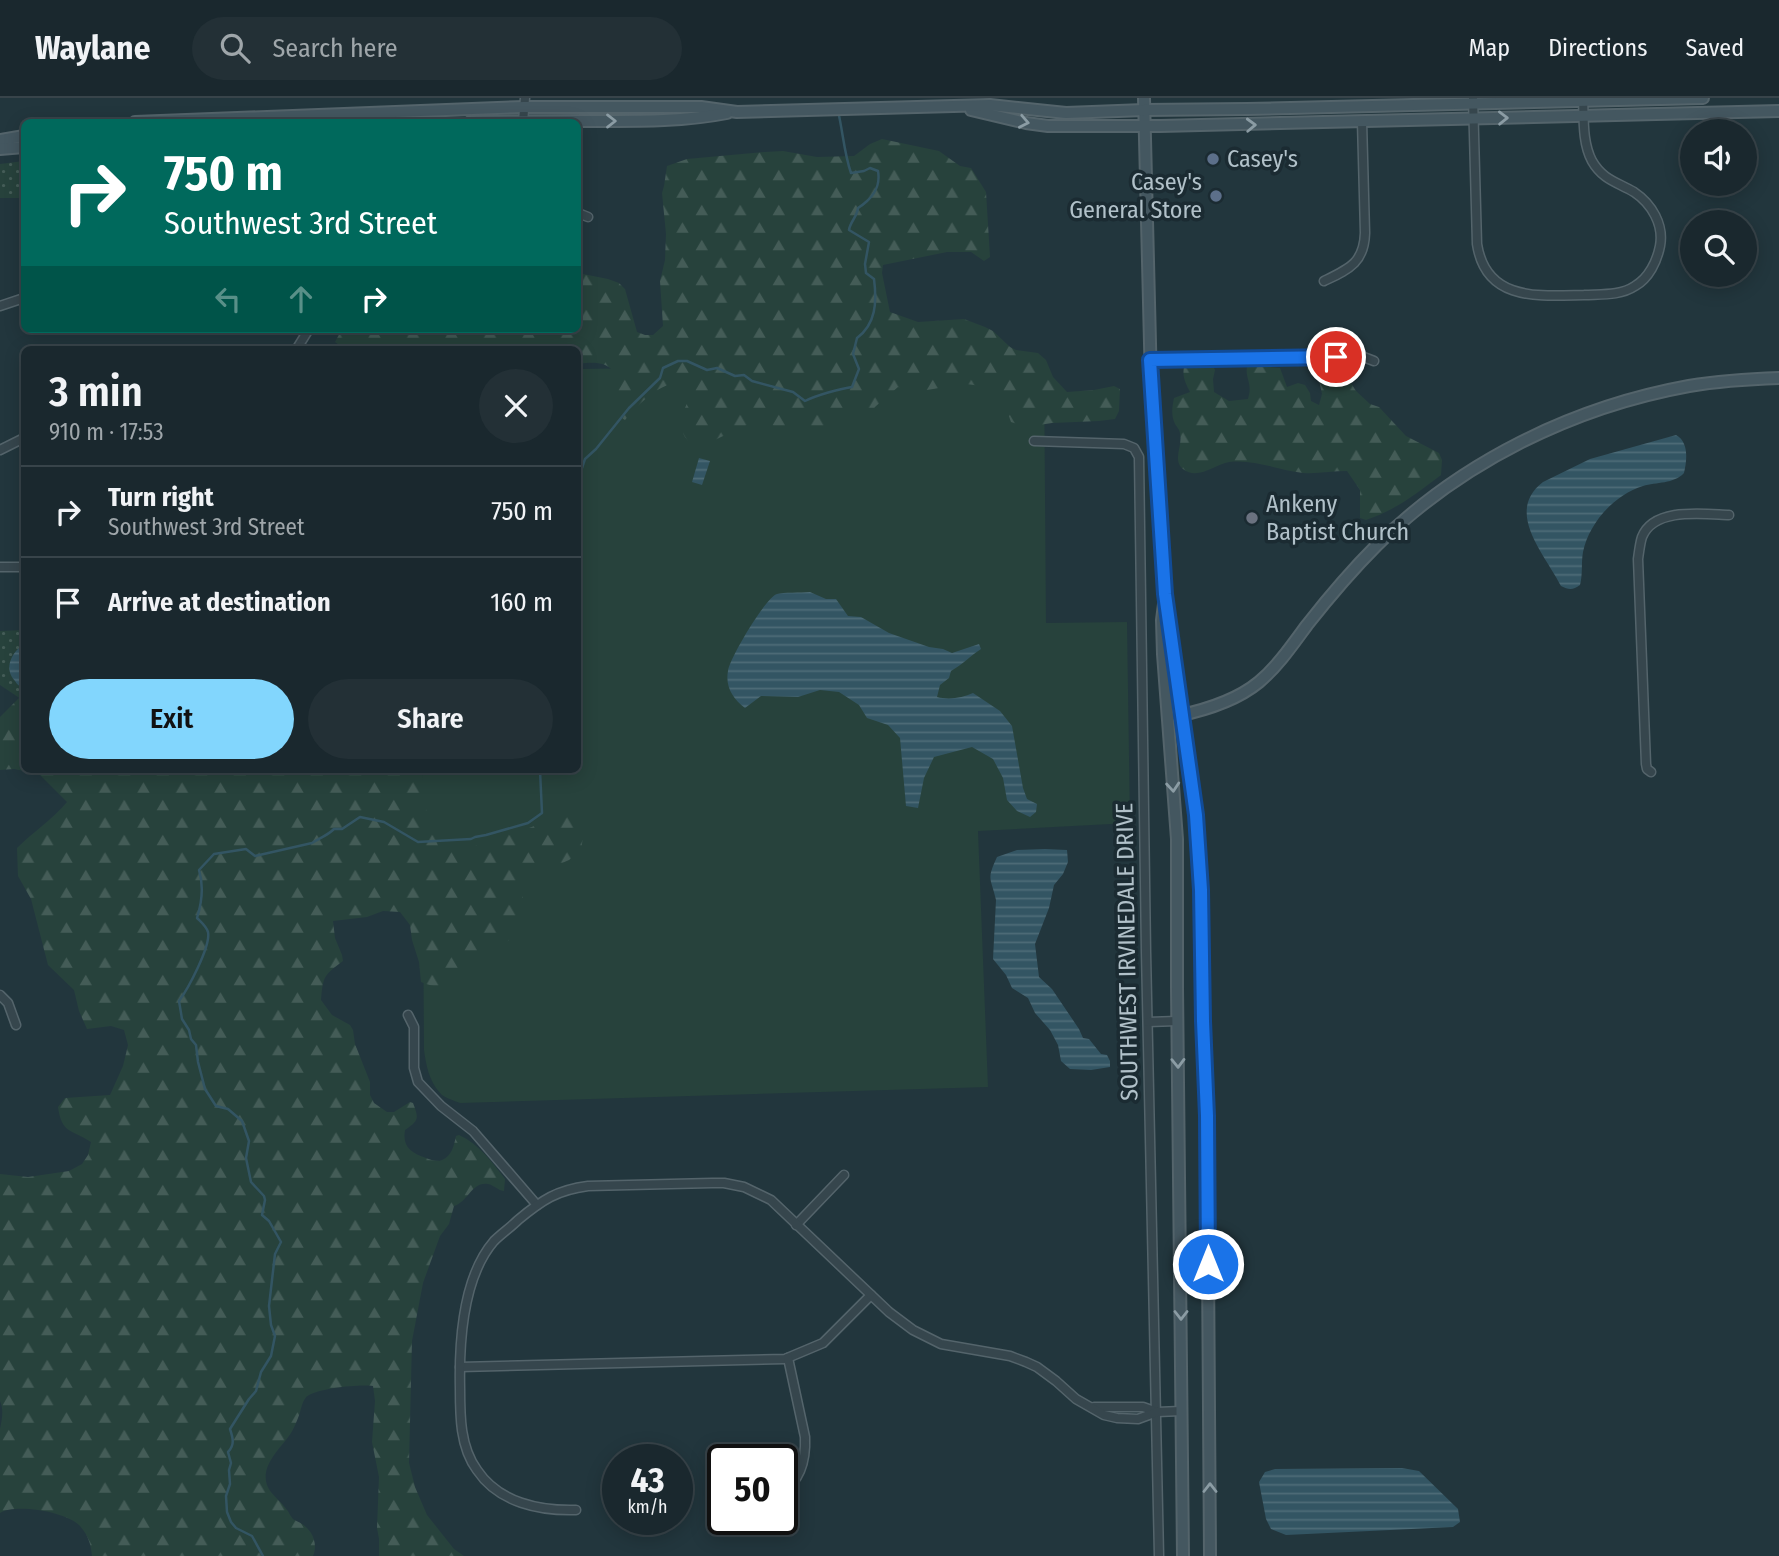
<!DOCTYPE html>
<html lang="en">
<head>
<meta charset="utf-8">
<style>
	:root { --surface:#1a282e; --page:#233036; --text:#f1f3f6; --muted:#9fa6aa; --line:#38444a; --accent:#82d6fd }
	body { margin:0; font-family:"Fira Sans Condensed",sans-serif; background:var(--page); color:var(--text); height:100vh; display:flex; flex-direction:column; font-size:26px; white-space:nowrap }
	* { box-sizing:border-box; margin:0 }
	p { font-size:23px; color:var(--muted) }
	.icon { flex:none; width:38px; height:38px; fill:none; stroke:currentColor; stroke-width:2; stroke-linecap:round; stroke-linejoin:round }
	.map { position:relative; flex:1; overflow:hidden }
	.drawer { position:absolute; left:21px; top:248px; width:560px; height:427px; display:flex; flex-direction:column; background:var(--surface); border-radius:10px; box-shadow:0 4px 18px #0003,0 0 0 2px var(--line) }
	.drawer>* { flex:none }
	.banner { position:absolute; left:21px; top:21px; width:560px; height:214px; border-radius:10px; box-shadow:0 4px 18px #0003,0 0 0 2px var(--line); background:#00695c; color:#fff; overflow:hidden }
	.tools { position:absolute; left:1680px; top:21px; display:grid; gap:14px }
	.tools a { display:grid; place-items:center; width:77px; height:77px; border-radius:50%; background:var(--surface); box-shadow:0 4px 18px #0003,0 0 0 2px var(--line); font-size:35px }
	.speed { position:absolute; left:602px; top:1346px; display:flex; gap:14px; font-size:35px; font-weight:700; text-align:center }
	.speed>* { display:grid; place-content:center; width:91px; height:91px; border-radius:50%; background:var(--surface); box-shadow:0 4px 18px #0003,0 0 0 2px var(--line); line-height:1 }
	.speed small { font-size:18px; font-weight:400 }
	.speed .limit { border:4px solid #111; border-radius:10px; background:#fff; color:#111 }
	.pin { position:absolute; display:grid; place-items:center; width:60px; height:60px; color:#fff; margin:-30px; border:4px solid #fff; border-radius:50%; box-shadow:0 2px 7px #0007 }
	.me { position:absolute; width:77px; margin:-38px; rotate:0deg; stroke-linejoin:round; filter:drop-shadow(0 0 5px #0008) }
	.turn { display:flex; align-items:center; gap:24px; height:147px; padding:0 28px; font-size:32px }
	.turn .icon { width:91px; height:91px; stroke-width:2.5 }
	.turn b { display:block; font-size:49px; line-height:60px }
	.lanes { display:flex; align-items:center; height:66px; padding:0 28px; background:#0003; justify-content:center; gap:35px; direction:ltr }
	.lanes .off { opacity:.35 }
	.round { display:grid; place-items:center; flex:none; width:74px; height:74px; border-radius:37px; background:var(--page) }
	.head { display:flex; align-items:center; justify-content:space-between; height:119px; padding:0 28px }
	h1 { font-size:42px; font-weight:600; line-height:52px }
	.cta { display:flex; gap:14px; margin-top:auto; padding:14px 28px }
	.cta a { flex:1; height:80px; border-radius:42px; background:var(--accent); color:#111; font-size:28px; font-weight:600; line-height:80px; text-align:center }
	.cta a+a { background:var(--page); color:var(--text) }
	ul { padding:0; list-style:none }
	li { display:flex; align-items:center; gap:21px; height:91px; padding:0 28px; border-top:2px solid var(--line) }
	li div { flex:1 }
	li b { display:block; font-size:26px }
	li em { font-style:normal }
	header { display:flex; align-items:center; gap:42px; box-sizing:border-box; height:98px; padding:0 35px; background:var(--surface); border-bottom:2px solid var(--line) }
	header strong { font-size:33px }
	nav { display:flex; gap:38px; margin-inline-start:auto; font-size:24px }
	.search { width:490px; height:63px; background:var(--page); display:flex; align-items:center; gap:18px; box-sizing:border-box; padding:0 24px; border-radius:38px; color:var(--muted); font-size:26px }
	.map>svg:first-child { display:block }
	.green { fill:#27423c }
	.forest { fill:url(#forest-firs) }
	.park { fill:url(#park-dots) }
	.water { fill:url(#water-rules) }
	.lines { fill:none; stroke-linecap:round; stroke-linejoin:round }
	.stream { stroke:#335563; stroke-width:2.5 }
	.street-casing { stroke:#54646b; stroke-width:11 }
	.secondary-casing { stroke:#54646b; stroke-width:14 }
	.street { stroke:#36464d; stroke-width:8 }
	.secondary { stroke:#445760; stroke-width:10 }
	.oneway { stroke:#8b9ca4 }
	.route-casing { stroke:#114b97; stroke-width:18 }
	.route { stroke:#1a73e8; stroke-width:12 }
	.service-dot { fill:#5c6f8a; stroke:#1b2b32; stroke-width:2.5 }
	.worship-dot { fill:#6b7280; stroke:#1b2b32; stroke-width:2.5 }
	.labels { text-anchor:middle; stroke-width:7; stroke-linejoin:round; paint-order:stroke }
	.poi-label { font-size:24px; fill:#b1c1c9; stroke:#1b2b32; text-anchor:start }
	.street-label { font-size:24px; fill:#b1c1c9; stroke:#1b2b32 }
</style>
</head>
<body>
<header>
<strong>Waylane</strong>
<div class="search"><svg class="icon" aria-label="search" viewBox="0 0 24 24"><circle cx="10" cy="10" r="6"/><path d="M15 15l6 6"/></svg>Search here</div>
<nav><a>Map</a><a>Directions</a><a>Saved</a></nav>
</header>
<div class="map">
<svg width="1779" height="1458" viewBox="0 0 1779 1458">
	<defs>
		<pattern id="forest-firs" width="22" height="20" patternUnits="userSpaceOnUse" patternTransform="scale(1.75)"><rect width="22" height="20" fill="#27423c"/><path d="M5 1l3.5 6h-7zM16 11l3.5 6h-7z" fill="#445c57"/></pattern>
		<pattern id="park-dots" width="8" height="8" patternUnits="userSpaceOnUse" patternTransform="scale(1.75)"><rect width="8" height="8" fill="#27423c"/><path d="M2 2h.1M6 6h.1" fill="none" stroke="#445c57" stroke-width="1.8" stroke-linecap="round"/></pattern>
		<pattern id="water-rules" width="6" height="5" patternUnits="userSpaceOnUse" patternTransform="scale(1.75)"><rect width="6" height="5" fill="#335563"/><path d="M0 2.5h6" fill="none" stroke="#4e6c78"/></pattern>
	</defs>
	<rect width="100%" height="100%" fill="#22363d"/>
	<path class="green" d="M1044 264 1046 525 1127 524 1130 725 978 733 988 989 460 1005C453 1002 444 1000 440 995 429 983 426 967 424 952L422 672H578V271Z"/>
	<g class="forest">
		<path d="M882 41 939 53 960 68 971 70 986 94 990 159 984 163 971 154H947L883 167 882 175 890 214 918 224 964 221 985 229 993 233 1010 249 1016 252 1038 255 1046 262 1053 279 1067 294 1094 292 1114 288 1120 291 1119 313 1115 321 1099 323 1052 325 1026 329 1011 324 1005 307 990 290C982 288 974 287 966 286 944 286 918 299 898 289L876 308 867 318 852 315 841 324 829 326 812 333H784L772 327H747L721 339 713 343 710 349 694 348C691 345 688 343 685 339 677 325 685 306 694 294 675 268 638 306 625 322L614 315C621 282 620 259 578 266V252L345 251 335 244 342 231H578V175L608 181 619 185 625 191 637 234 645 237H653L663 228 660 183 665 162 666 136 662 95 664 88 667 68 687 61 765 54 783 53 817 59 854 58 870 46Z"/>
		<path d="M1352 267 1349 276V282L1356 293 1370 306 1379 309 1406 338 1439 355 1442 362 1441 377C1416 396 1396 412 1366 422L1360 420V392L1347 373C1332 373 1318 376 1303 375 1279 372 1253 361 1229 364 1215 366 1198 383 1183 371 1172 362 1183 347 1180 336 1180 332 1177 329 1175 326 1171 317 1172 310 1174 300L1190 294C1186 286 1182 279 1184 269L1213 268 1215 272 1213 281 1214 294 1229 303 1248 301C1253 285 1245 281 1247 269L1256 268 1280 270 1287 289 1298 285 1305 287 1310 295 1311 303 1319 307 1322 296 1319 282 1313 278 1308 270 1315 269Z"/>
		<path d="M19 600 24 602V672H428L422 676 425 699V710L435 724V735L438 748C466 757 488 743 513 734 518 733 524 732 529 730 549 723 554 714 576 720L584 733 581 752 569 762 539 775 523 790C523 822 524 842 488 852 474 879 452 898 421 884L419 864 412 842 410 827 400 814 383 813 367 819 333 823 335 840 342 857 343 863C324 877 323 878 321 902L332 917 350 927 353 932 355 946 370 984V997L374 1005 387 1014H394L410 1004 413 1005C419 1021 419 1022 405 1032 402 1049 411 1055 426 1060 431 1062 437 1064 442 1062 452 1058 454 1047 456 1038L459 1037C479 1046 492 1064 505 1081L504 1093C497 1092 494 1087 488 1086 472 1083 468 1104 454 1108L449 1126 440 1138 423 1185 412 1243 409 1365 415 1389 427 1417 454 1451 464 1458H379V1441L377 1430 379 1379 372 1344 375 1303 373 1288C359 1286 322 1290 309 1297 302 1300 301 1313 298 1320 296 1325 294 1330 291 1335 282 1349 260 1367 267 1387 270 1396 281 1403 287 1412 289 1414 290 1418 293 1421 295 1423 300 1424 302 1426 313 1433 318 1446 313 1458H92C91 1446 88 1437 80 1428 68 1414 15 1405 0 1415V1331C2 1322 4 1311 0 1303V1076L28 1079 69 1073 82 1066 88 1057 91 1044C71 1031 62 1036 58 1009L65 1000 110 997 123 968 128 947 124 932 111 928 87 931 79 913 74 892 48 867 31 801 18 778 17 750C33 734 52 722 67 704L39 676 14 671 0 672V619Z"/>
	</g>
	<g class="park">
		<path d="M24 63V100H0V66Z"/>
		<path d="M24 532V603L0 587V533Z"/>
	</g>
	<g class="water">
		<path d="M1676 337C1689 344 1687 362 1684 375 1674 386 1656 384 1643 388 1614 397 1589 425 1583 454 1581 465 1583 476 1580 487 1573 492 1569 492 1561 488 1545 456 1504 414 1543 384L1590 361Z"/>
		<path d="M699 360 710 363 702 387 692 384Z"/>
		<path d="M810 494 826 501H836L848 518 861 519 889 535 929 549 943 551 952 555 979 546 981 551C970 558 962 567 951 573L949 580 940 587 937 599C949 602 962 600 973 595L1000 613 1012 628 1023 690 1027 701 1037 706 1036 714 1030 719 1017 713 1007 702 1003 680 993 661 972 649 934 659 924 680 918 710 906 708 900 640 888 627 867 620 859 607 839 594 820 592 798 599 761 598 745 610C733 601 725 589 728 573 729 561 766 499 777 496 783 494 801 495 810 494Z"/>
		<path d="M24 546V591C21 589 17 587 15 583 3 570 12 554 24 546Z"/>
		<path d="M1045 751 1067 752 1068 764 1063 776 1054 787 1049 810 1035 846 1039 879 1052 891 1079 931 1083 940 1089 941 1101 956 1107 957 1110 963V969L1091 972 1070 971 1061 963 1058 947 1050 932 1035 915 1028 900 1012 890 1006 877 993 861 996 802C991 779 986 783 997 759L1017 752Z"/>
		<path d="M1402 1370 1419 1373 1458 1411 1460 1424 1453 1429 1286 1437 1271 1431 1266 1421 1259 1384 1265 1374 1275 1371Z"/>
	</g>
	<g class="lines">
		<g class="stream">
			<path d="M578 382 585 361 596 351 629 310 660 280 663 270 678 263H687L707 272 717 270 735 278 744 277 752 283 793 294 805 303C817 297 839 291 852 289L859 271 853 256 857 240C876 226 877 204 874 181L866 175 865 166 869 144 849 132C850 124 857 119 858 110 872 101 881 90 878 73L870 70 864 73 851 75C844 55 843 34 838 13"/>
			<path d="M263 1458 252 1438 236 1430 231 1424 227 1414 226 1398 230 1386 229 1372 231 1365 228 1354C235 1347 233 1340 230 1331L249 1301 256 1293 261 1274 271 1258 275 1238 271 1227 269 1208 275 1156 281 1144 269 1123 262 1117 265 1102 264 1098 251 1084 246 1060 249 1043 242 1023 228 1011 216 1008 205 991 198 964 196 947 191 941 189 932 182 921 179 903C188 891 211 848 208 834 206 828 202 825 197 820 202 804 204 788 199 772L214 756 246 751 255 758 312 745C319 740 327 738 334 731H342L360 719 384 724 418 744 471 741 475 739 486 737 528 725 542 715 540 672"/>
		</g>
		<defs>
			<g id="street">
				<path d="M1473 0 1477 146C1486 204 1539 198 1584 197 1601 196 1620 198 1635 188 1649 180 1657 163 1660 148 1664 127 1652 106 1634 94 1617 84 1603 82 1592 63 1582 44 1584 20 1583 0"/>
				<path d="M523 24 525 0"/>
				<path d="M578 115 588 119"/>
				<path d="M1324 183C1349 171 1364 165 1365 135L1362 23"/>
				<path d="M0 208 24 200"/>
				<path d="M296 252 309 231"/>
				<path d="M1150 262 1361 258 1374 263"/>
				<path d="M1034 343 1124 346 1134 350 1139 359 1146 854 1159 1458"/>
				<path d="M0 352 24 340"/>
				<path d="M0 469H24"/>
				<path d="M1651 674 1647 671 1646 666 1638 461C1639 454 1640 445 1642 439 1654 409 1703 416 1729 417"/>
				<path d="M0 897 8 905 16 927"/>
				<path d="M408 917 414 929V970L418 984 441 1008 473 1033 537 1107"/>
				<path d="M1148 924 1177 923"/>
				<path d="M796 1127 844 1077"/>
				<path d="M460 1269 785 1261 823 1245 871 1197"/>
				<path d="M1094 1309H1143L1157 1314"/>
				<path d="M782 1394C801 1382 806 1361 805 1339L788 1260"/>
				<path d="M576 1412C540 1413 499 1405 477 1372 460 1349 460 1318 460 1290 459 1245 462 1180 494 1143 501 1136 511 1129 518 1122 542 1102 557 1092 588 1088L712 1085H724L744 1089 771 1102 889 1214 913 1232 941 1246 1010 1258 1026 1264 1037 1269 1056 1283 1076 1301 1104 1317 1117 1320 1138 1321 1157 1314 1181 1313"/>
			</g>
			<g id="secondary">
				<path d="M1144 0 1151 286 1165 496 1196 717 1201 792 1203 923 1207 1018 1210 1458"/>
				<path d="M971 12 1026 25 1048 28H1160L1779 13"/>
				<path d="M135 24 524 9H701L737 14 990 7 1066 15 1144 12 1247 11 1703 0"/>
				<path d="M470 24C509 23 548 23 588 23 635 23 681 24 727 15"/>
				<path d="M0 42 24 38"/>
				<path d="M0 51 24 49"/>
				<path d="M1164 506 1162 522 1163 556 1177 741V890L1183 1458"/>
				<path d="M1177 618C1206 612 1236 603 1259 584 1278 568 1293 546 1307 527 1329 499 1352 472 1377 447 1461 364 1573 309 1689 288 1719 283 1749 281 1779 280"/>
			</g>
		</defs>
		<use href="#street" class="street-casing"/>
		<use href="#secondary" class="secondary-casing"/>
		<use href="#street" class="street"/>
		<use href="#secondary" class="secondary"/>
	</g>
	<defs><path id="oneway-chevron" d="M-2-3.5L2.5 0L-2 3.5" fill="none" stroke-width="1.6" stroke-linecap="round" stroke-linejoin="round" transform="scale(1.75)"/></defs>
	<g class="oneway">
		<use href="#oneway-chevron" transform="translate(1503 20) rotate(-1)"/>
		<use href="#oneway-chevron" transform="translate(611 23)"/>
		<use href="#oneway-chevron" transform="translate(1024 24) rotate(11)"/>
		<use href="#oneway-chevron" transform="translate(1251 27) rotate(-2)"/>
		<use href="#oneway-chevron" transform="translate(1173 689) rotate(85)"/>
		<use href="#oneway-chevron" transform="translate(1178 965) rotate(89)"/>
		<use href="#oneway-chevron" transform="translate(1181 1217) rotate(90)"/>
		<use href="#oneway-chevron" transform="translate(1210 1390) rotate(-90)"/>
	</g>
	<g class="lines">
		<defs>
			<path id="route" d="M1208 1166 1207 1018 1203 923 1201 792 1196 717 1165 496 1150 262 1336 259"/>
		</defs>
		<use href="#route" class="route-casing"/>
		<use href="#route" class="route"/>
	</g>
	<g class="service-dot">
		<circle cx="1213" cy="61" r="7"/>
		<circle cx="1216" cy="98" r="7"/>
	</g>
	<circle class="worship-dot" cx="1252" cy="420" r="7"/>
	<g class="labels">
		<g class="poi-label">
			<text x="1227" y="69">Casey's</text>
			<text x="1202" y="92" text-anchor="end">Casey's<tspan x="1202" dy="28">General Store</tspan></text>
			<text x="1266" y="414">Ankeny<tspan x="1266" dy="28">Baptist Church</tspan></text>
		</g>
		<g class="street-label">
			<text transform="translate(1127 854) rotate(-91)" y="8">SOUTHWEST IRVINEDALE DRIVE</text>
		</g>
	</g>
</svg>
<div class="tools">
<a><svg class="icon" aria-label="sound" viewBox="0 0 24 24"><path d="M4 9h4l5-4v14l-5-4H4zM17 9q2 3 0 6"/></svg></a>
<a><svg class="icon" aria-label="search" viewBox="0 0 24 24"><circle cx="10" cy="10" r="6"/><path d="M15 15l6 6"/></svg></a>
</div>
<div class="speed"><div>43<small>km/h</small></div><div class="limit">50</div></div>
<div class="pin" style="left:1336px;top:259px;background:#d93025"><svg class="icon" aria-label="arrive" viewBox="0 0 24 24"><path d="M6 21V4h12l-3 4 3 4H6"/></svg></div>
<svg class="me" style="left:1208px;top:1166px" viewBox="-20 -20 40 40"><circle r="17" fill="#1a73e8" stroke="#fff" stroke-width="3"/><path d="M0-11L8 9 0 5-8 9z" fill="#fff"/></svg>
<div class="banner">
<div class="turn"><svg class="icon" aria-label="right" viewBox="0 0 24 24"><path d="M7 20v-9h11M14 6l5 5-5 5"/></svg><div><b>750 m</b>Southwest 3rd Street</div></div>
<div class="lanes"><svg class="icon off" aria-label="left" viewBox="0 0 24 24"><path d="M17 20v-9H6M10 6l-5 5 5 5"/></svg><svg class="icon off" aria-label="ahead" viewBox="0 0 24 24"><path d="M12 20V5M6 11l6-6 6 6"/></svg><svg class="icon" aria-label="right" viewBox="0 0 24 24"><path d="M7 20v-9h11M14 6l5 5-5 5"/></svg></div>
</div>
<section class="drawer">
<div class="head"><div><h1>3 min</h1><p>910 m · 17:53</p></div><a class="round"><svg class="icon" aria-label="close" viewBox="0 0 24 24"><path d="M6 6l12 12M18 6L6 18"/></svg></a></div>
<ul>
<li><svg class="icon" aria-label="right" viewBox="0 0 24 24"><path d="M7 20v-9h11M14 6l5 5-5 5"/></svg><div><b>Turn right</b><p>Southwest 3rd Street</p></div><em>750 m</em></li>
<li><svg class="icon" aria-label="arrive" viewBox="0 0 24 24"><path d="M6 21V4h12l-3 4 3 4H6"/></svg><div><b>Arrive at destination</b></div><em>160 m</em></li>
</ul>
<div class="cta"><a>Exit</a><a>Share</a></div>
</section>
</div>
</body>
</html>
